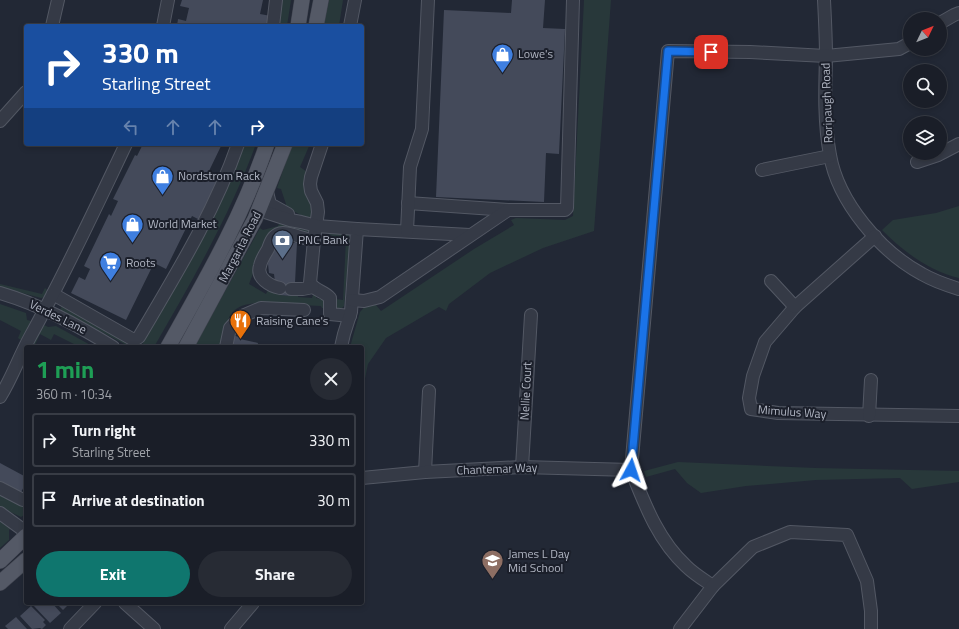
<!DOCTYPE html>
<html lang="en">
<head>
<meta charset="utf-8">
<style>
	:root { --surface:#1a1e28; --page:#272b34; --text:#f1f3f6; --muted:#9fa2a8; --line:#383c45; --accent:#0f766e }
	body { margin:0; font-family:"Titillium Web",sans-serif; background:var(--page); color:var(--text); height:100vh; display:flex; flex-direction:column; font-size:15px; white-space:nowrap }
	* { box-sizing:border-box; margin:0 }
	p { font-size:13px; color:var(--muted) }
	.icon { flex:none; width:22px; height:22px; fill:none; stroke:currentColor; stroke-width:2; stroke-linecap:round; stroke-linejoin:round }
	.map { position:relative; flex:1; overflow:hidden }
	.details { position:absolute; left:24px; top:345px; width:340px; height:260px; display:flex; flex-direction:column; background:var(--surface); border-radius:4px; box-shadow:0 2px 6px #0003,0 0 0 1px var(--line) }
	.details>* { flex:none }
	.top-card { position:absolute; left:24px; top:24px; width:340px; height:122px; border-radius:4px; box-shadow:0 2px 6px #0003,0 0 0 1px var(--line); background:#1a4fa0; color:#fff; overflow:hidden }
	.needle { width:26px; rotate:47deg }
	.buttons { position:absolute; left:903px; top:12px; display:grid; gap:8px }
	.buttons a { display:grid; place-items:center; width:44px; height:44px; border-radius:50%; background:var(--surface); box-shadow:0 2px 6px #0003,0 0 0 1px var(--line); font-size:20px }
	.pin { position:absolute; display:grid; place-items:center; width:34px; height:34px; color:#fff; margin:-17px; border-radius:8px; box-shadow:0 2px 6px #0006 }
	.me { position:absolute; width:44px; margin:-22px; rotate:5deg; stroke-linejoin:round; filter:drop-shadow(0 0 3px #0008) }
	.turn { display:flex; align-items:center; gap:14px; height:84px; padding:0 12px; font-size:18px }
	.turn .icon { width:52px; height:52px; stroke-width:2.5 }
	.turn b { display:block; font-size:28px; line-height:34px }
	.lanes { display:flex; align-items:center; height:38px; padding:0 12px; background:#0003; justify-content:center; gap:20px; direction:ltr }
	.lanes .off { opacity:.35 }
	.round { display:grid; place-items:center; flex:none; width:42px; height:42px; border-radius:21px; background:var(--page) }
	.head { display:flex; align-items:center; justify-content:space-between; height:68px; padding:0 12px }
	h1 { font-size:24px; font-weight:700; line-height:30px; color:#1e9e55 }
	.button { display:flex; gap:8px; margin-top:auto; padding:8px 12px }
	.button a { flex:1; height:46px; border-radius:24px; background:var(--accent); color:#fff; font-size:16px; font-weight:700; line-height:46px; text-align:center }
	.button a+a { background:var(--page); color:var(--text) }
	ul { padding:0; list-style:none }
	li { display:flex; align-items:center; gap:12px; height:54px; margin:0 8px 6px; padding:0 4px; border:2px solid var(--line); border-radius:4px }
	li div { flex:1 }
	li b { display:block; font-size:15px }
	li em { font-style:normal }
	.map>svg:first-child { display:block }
	.green { fill:#28383a }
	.building { fill:#444a5a }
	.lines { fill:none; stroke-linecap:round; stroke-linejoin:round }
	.minor-casing { stroke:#535864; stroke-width:14 }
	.major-casing { stroke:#3f434f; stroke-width:16 }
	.minor { stroke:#353a46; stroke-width:12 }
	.major { stroke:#545966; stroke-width:15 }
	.route-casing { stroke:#114b97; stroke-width:10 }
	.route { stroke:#1a73e8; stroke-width:7 }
	.labels { text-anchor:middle; stroke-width:4; stroke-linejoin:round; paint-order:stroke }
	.poi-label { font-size:12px; fill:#b0b5c2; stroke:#1b1f2a; text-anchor:start }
	.street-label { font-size:12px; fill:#b0b5c2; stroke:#1b1f2a }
</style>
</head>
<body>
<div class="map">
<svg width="959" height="629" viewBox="0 0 959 629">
	<rect width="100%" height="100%" fill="#222835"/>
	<g class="green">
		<path d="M280 0H291L287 26H276Z"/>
		<path d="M329 0H343L339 26H322Z"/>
		<path d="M584 0H611L594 231 543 248 490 273 449 304 446 311 439 307 386 338 368 364 362 393V347H350L360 312 367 304 372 303 376 305 381 311 474 249 514 225 511 220 516 218 565 220 573 216Z"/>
		<path d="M243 144H256C230 215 192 281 154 347H130L60 310 62 306 133 345 138 347 142 345 188 263Z"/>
		<path d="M292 144H310L300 167 307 172 312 204 313 216 311 218H307L285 207 286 204 281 189 277 188Z"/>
		<path d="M959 206V278C929 271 904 252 882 230L893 220 936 213Z"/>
		<path d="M280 221 293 227 312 231V234L282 231 254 271 249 284 266 294 269 288 280 293V295L290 296 291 292H298V297L312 298 313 295H316V298L321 299 324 296 325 308H322L321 306 261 303C228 303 226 319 224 347H194L260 228 263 230 278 226Z"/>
		<path d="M324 232 347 233 349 235 350 241 344 306 341 309 337 308 335 304 336 299 343 300 346 239 337 238Z"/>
		<path d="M0 284 42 294 45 288 47 290 46 297 41 298 0 287Z"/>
		<path d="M0 304 26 313 27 320 31 321 21 340 18 338 21 331 0 320Z"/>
		<path d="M44 325 48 327 56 326 94 347H78V346L54 334 51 340 40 334 34 347H29Z"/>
		<path d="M678 462 816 468 959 471V482L912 489 900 478 816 480 746 486 701 493 687 483 675 469 646 477 644 471Z"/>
		<path d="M0 490 26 503V514L21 517 0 507Z"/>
		<path d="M0 521 11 528 9 530V540L0 548Z"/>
	</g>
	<g class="building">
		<path d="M182 0H263L260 14 271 16 269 26H177L178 19 186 21 189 8 180 6Z"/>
		<path d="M512 0H545L543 28 565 29 559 154 546 153 544 202 436 197 444 10 511 13Z"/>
		<path d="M143 144H222L209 171 221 177 200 220 192 216 166 269 154 263 126 320 71 293 79 277 85 280 90 269 84 266 109 214 111 216 118 201 113 199 135 155 137 156Z"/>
		<path d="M281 238 293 239 292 243H297L295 283H291V296L280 295V283L275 282 274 274 269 273 268 264 271 248 276 249V240L281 241Z"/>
		<path d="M235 336 240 337V339L258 343 257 347H232Z"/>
		<path d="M0 463 26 477V483L20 494 0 483Z"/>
		<path d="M35 603H52L61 613 50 623 33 605Z"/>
		<path d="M56 603H70L63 610Z"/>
		<path d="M31 606 45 620 43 622 46 625 42 629 40 628 32 629 20 616Z"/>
		<path d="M16 617 27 629H8L5 626Z"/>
	</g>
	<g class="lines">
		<defs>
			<g id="minor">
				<path d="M824 0C825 19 826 39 826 58 825 90 824 123 830 155 838 202 881 252 922 274 934 281 946 285 959 289"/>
				<path d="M940 23 954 15 959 13"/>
				<path d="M52 26 58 0"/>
				<path d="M163 26 168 0"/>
				<path d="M273 26 276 0"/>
				<path d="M350 26 355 0"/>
				<path d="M0 121 26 92"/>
				<path d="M322 144 311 177 310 184 311 191 317 203 318 212 314 240 310 283C315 291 324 291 330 298V314L350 316"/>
				<path d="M917 162 938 155 959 144"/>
				<path d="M762 170 830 156"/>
				<path d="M267 192 270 204 288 214"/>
				<path d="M408 203 508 210"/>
				<path d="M259 210 290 220 301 222 317 226 357 229 351 312 344 334 341 347"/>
				<path d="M357 229 470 235"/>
				<path d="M407 231 410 167 422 129 428 0"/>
				<path d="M875 236 795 307 765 342 753 376 749 398 751 409 778 413 959 416"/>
				<path d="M771 281 795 307"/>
				<path d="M280 288C270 286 256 278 260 266 261 260 265 254 268 249 270 243 272 237 278 234 286 230 304 240 314 240"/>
				<path d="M291 289H303L313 287"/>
				<path d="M0 293C41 305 77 325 113 347"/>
				<path d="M53 294 132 339H136L139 337C176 274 214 213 238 144"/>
				<path d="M352 300 364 301 380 297 508 210H565L567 208 573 0"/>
				<path d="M226 347 230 328 240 317 261 308 304 310"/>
				<path d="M0 397C12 378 19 357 30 337 65 274 95 209 126 144"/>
				<path d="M869 416 871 380"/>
				<path d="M522 467 531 315"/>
				<path d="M425 472 429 391"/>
				<path d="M362 478 425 472 522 467 631 470"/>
				<path d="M0 488 23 500H26"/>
				<path d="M0 513 26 532"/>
				<path d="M713 586C704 580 694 574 686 566 658 540 645 505 631 470L668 51 750 52 826 56 899 49 910 43"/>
				<path d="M125 603 154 629"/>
				<path d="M70 629 95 603"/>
				<path d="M231 629 253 603"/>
				<path d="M680 629 713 586 753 547 790 532 847 535 867 581 871 611V629"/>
			</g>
			<g id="major">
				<path d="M298 26 302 0"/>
				<path d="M316 26 321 0"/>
				<path d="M168 347C205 281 243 216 267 144"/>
				<path d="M186 347 255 219 285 144"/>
				<path d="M0 561 26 536"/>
				<path d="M0 583 26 560"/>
			</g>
		</defs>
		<use href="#minor" class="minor-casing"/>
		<use href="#major" class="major-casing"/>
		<use href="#minor" class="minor"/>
		<use href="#major" class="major"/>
	</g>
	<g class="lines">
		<defs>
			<path id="route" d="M631 470 668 51 711 52"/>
		</defs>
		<use href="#route" class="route-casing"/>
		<use href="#route" class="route"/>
	</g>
	<defs>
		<symbol id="shop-pin" viewBox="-11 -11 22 30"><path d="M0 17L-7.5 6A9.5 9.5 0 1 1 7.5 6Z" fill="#3f7fe0" stroke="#1b1f2a"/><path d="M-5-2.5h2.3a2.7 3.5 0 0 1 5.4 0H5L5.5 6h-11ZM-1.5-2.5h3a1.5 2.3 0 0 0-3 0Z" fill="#fff"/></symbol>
		<symbol id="bank-pin" viewBox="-11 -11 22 30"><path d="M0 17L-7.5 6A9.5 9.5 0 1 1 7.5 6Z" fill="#5c6f8a" stroke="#1b1f2a"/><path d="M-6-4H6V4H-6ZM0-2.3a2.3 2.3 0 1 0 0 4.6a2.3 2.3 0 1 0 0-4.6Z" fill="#fff"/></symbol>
		<symbol id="supermarket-pin" viewBox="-11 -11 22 30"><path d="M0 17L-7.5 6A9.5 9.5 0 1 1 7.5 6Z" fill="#3f7fe0" stroke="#1b1f2a"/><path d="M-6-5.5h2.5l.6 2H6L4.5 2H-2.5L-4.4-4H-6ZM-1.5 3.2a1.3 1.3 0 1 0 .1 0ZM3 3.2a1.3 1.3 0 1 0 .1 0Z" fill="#fff"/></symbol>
		<symbol id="restaurant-pin" viewBox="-11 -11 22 30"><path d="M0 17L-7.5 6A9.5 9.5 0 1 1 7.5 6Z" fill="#e8710a" stroke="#1b1f2a"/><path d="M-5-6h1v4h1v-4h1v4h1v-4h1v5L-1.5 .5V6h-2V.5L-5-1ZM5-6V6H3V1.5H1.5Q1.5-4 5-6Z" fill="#fff"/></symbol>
		<symbol id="school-pin" viewBox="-11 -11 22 30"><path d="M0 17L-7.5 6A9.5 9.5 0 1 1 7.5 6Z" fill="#8d6e63" stroke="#1b1f2a"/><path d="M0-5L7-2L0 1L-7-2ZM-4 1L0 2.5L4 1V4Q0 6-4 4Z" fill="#fff"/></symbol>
	</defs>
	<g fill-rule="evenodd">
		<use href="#shop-pin" x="490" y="42" width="25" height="34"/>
		<use href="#shop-pin" x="150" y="164" width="25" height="34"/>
		<use href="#shop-pin" x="120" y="212" width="25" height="34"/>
		<use href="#bank-pin" x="270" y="228" width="25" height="34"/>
		<use href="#supermarket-pin" x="98" y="250" width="25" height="34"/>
		<use href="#restaurant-pin" x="228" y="308" width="25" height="34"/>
		<use href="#school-pin" x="480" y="548" width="25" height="34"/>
	</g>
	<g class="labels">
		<g class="poi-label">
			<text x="518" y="58">Lowe's</text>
			<text x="178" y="180">Nordstrom Rack</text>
			<text x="148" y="228">World Market</text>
			<text x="298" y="244">PNC Bank</text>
			<text x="126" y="267">Roots</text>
			<text x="256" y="325">Raising Cane's</text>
			<text x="508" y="558">James L Day<tspan x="508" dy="14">Mid School</tspan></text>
		</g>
		<g class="street-label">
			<text transform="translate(827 103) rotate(-92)" y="4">Roripaugh Road</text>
			<text transform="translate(240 247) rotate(-63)" y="4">Margarita Road</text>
			<text transform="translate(58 317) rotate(26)" y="4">Verdes Lane</text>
			<text transform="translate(526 391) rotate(-87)" y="4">Nellie Court</text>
			<text transform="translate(792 412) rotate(4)" y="4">Mimulus Way</text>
			<text transform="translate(497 469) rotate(-2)" y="4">Chantemar Way</text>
		</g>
	</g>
</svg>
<div class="buttons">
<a><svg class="needle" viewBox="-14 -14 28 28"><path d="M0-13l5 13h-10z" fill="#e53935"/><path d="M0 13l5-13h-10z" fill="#9fa2a8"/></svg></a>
<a><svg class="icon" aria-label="search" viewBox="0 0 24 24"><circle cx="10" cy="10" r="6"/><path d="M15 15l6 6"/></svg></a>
<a><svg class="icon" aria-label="layers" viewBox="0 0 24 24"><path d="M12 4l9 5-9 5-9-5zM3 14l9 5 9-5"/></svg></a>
</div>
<div class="pin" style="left:711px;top:52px;background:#d93025"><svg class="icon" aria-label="arrive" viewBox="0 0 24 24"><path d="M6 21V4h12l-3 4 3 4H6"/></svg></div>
<svg class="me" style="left:631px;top:470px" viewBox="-20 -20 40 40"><path d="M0-17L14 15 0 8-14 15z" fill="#1a73e8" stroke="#fff" stroke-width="4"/></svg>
<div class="top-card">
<div class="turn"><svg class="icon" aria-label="right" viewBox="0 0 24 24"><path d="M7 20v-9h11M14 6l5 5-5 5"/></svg><div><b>330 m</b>Starling Street</div></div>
<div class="lanes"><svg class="icon off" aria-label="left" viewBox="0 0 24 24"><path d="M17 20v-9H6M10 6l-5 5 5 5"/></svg><svg class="icon off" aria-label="ahead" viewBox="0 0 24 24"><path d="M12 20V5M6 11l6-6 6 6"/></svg><svg class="icon off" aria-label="ahead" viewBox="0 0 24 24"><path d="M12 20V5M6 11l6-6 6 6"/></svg><svg class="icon" aria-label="right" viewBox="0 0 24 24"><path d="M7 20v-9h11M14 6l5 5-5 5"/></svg></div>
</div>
<section class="details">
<div class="head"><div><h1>1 min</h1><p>360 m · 10:34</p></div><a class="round"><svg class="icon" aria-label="close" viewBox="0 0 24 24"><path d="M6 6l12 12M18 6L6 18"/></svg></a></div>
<ul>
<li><svg class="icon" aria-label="right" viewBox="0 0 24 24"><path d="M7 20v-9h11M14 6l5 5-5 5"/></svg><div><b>Turn right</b><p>Starling Street</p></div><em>330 m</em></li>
<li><svg class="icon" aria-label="arrive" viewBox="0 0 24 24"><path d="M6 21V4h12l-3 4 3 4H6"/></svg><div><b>Arrive at destination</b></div><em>30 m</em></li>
</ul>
<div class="button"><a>Exit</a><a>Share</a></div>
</section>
</div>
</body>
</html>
